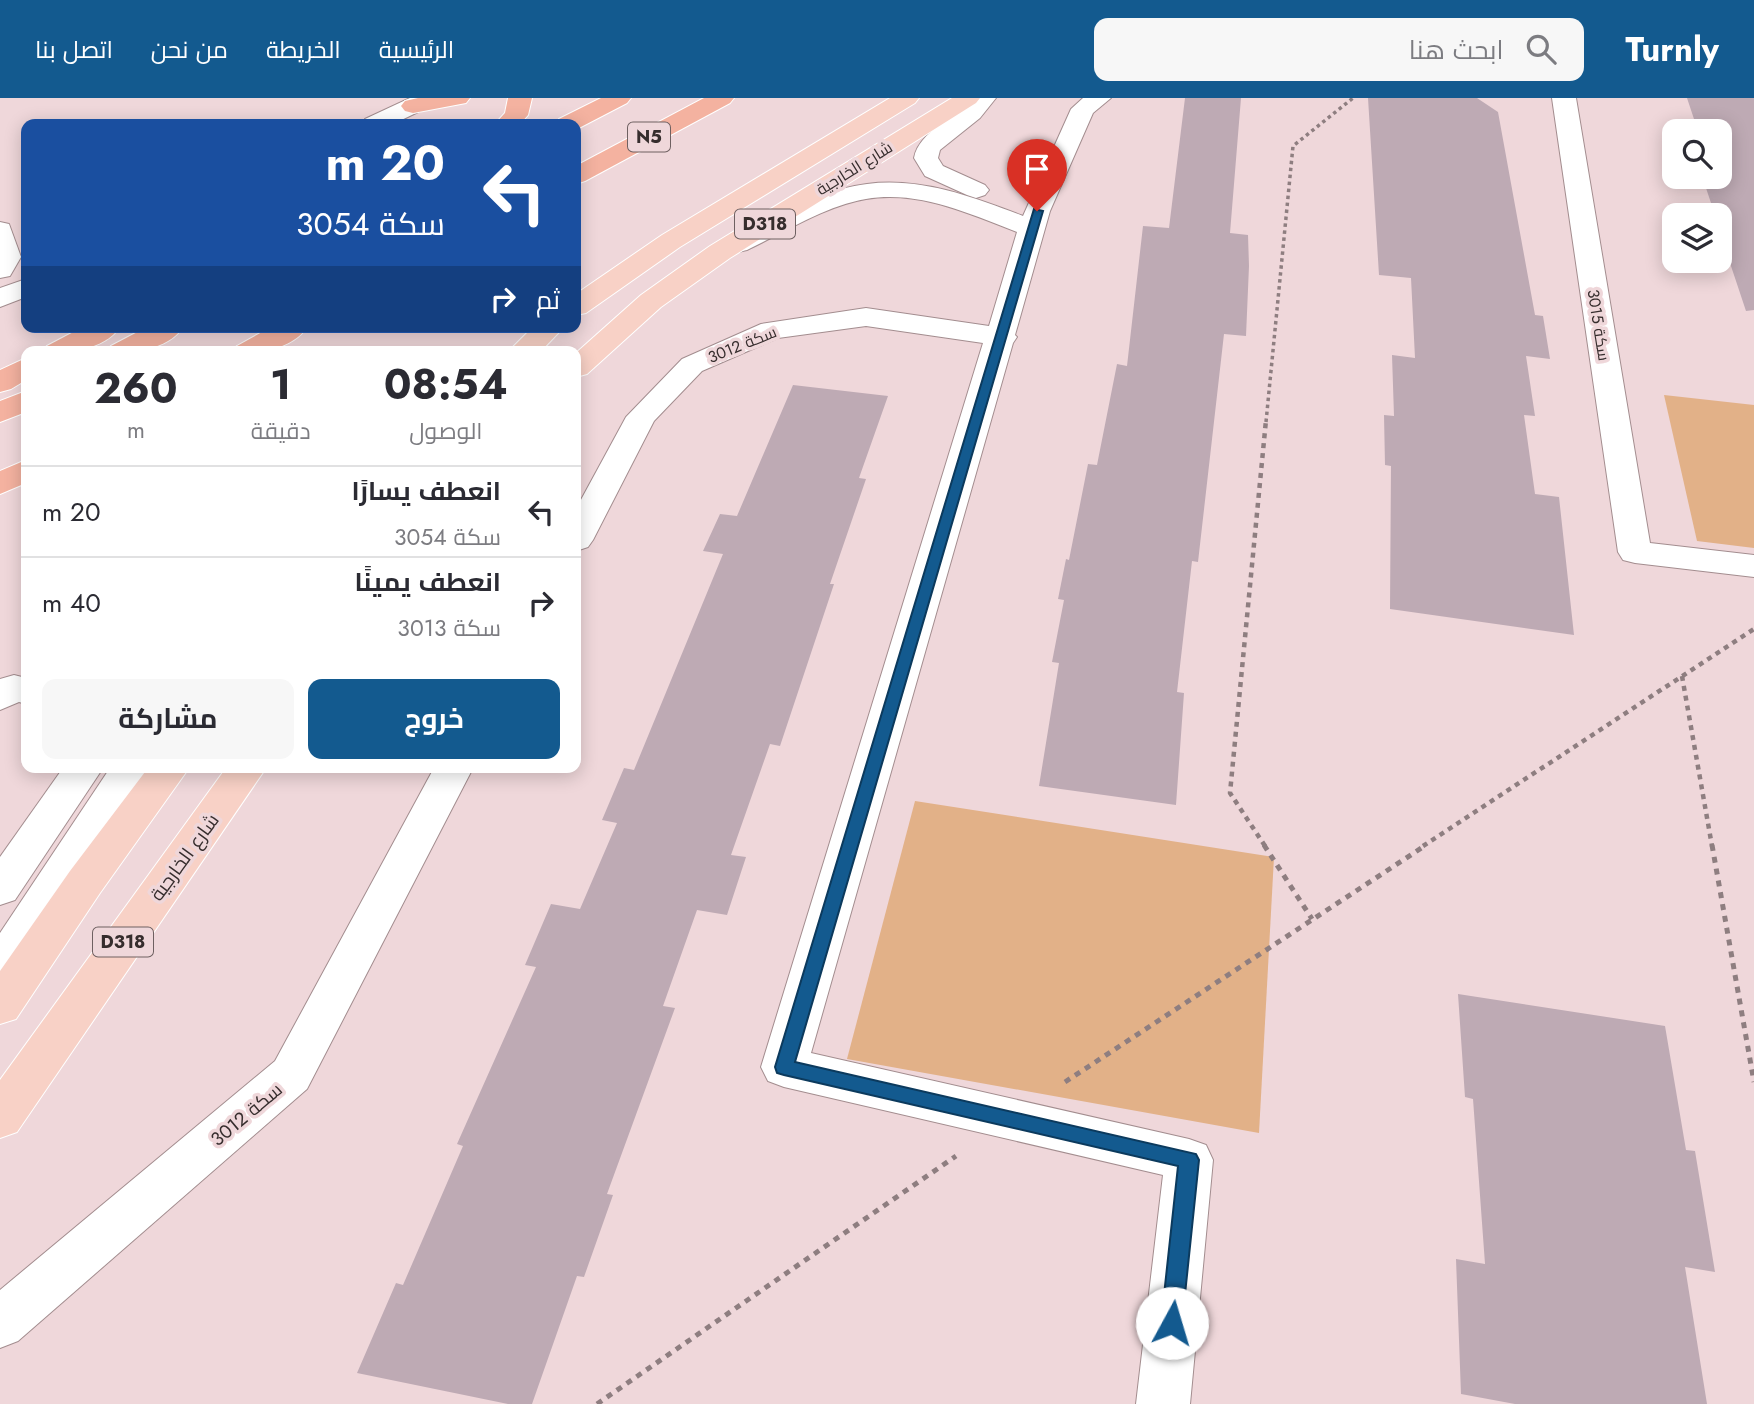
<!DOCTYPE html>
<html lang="ar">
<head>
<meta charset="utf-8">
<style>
	:root { --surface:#fff; --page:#f7f7f7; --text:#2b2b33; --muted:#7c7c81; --line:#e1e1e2; --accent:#135a8f }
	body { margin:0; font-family:Jost,Cairo,sans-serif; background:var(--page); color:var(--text); direction:rtl; height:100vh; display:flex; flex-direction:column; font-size:26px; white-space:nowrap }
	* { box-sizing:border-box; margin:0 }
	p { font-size:23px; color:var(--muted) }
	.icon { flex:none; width:38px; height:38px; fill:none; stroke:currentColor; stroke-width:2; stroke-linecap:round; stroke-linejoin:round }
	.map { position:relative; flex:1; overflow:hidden; direction:ltr }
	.details { position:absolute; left:21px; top:248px; width:560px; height:427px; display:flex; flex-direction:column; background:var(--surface); border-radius:14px; box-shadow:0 4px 18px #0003; direction:rtl }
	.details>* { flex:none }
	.banner { position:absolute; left:21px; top:21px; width:560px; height:214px; border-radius:14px; box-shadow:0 4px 18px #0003; direction:rtl; background:#1a4fa0; color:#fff; overflow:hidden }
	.tools { position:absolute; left:1662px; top:21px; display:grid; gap:14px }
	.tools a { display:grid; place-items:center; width:70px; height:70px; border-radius:14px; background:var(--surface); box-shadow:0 4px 18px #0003; font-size:35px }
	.pin { position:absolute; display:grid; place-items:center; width:60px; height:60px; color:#fff; margin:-72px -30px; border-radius:50% 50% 50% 0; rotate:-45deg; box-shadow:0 0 7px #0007 }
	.pin .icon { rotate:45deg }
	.me { position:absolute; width:77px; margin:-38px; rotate:6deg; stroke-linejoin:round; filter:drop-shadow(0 0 5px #0008) }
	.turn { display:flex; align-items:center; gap:24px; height:147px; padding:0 21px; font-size:32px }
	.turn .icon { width:91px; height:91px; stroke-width:2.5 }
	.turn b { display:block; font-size:49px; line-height:60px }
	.then { display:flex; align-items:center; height:66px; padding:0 21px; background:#0003; gap:14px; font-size:26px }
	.eta { display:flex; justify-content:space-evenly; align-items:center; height:119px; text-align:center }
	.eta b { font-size:42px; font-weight:700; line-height:49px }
	.button { display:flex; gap:14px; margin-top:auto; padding:14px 21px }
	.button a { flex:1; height:80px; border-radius:14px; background:var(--accent); color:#fff; font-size:28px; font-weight:700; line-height:80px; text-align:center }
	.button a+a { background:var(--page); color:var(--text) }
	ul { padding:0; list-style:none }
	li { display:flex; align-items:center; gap:21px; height:91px; padding:0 21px; border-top:2px solid var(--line) }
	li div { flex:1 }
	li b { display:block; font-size:26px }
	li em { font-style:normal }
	header { display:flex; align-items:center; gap:42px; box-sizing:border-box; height:98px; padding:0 35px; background:var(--accent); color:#fff }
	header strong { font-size:33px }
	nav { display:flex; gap:38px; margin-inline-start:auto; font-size:24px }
	.search { width:490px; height:63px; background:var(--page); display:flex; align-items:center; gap:18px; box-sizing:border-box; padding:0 24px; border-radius:14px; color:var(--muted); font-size:26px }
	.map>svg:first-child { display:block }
	.green { fill:#e2b188 }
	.building { fill:#beaab4 }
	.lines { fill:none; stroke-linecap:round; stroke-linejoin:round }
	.minor-casing { stroke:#a38d8f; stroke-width:2 }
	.major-casing { stroke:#fff; stroke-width:2 }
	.highway-casing { stroke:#fff; stroke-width:2 }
	.path-far2 { stroke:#8e7e80; stroke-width:3.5; stroke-dasharray:3.5 3.5; stroke-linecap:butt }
	.path-far1 { stroke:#8e7e80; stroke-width:4.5; stroke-dasharray:5 5; stroke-linecap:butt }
	.path { stroke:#8e7e80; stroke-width:5; stroke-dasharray:6 6; stroke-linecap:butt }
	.minor { fill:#fff; fill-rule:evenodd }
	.major { fill:#f8d1c6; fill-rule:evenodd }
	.highway { fill:#f4b2a0; fill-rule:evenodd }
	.route { fill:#135a8f; stroke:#0c3a5d; stroke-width:2 }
	.labels { text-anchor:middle; stroke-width:7; stroke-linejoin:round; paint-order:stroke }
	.far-street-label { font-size:16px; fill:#362d2d; stroke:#efd7da }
	.shield { fill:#efd7da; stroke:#6e6061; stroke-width:2 }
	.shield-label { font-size:18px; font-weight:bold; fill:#362d2d }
	.street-label { font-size:19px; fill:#362d2d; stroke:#efd7da }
</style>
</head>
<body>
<header>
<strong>Turnly</strong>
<div class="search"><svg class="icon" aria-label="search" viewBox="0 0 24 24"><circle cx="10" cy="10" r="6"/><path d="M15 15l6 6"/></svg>ابحث هنا</div>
<nav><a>الرئيسية</a><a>الخريطة</a><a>من نحن</a><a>اتصل بنا</a></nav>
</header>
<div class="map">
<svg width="1754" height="1306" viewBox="0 0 1754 1306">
	<rect width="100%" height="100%" fill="#efd7da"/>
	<g class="green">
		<path d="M1664 297 1754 307V450L1697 443Z"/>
		<path d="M915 703 1274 759 1259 1035 847 961Z"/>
	</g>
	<g class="building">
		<path d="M1185 0H1241L1230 135 1248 137 1249 168 1246 238 1224 236 1198 464 1192 463 1177 594 1184 595 1176 707 1039 688 1059 565 1052 564 1064 502 1058 501 1066 461 1069 462 1088 366 1097 367 1117 266 1127 268 1143 128 1169 130Z"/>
		<path d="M1368 0H1477L1498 14 1535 217 1543 218 1550 261 1526 258 1535 318 1524 317 1535 396 1559 399 1574 537 1390 511 1391 368 1385 367 1384 317 1394 318 1392 257 1415 260 1411 180 1379 177Z"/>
		<path d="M1687 0H1754V212L1746 213 1720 135V117H1715L1703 81 1715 82 1714 79H1720V33H1698Z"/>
		<path d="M793 287 888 298 859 380 866 381 830 486H834L780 648 770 646 731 757 746 759 727 817 697 812 663 908 675 910 607 1096 613 1097 584 1179 577 1178 532 1306H508L357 1275 396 1185 403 1187 463 1048 457 1046 536 869 525 867 551 806 580 811 617 725 602 722 624 670 634 672 723 456 703 453 720 416 737 418Z"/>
		<path d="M1458 896 1665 928 1686 1052 1695 1053 1715 1174 1685 1169 1707 1306H1515L1461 1296 1456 1161 1485 1166 1473 1001 1465 999Z"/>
	</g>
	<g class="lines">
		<defs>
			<g id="minor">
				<path d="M410 0H441L437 5 393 26H362L365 21Z"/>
				<path d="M972 0H996L980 20 940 52 938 60 943 68 985 87 989 92 985 97 976 100 967 97 925 78 914 60C919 33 955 21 972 0Z"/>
				<path d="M1083 0H1111L1093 15 1050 113 1015 237 1017 239 1013 245 811 955 1189 1041 1206 1047 1213 1062 1190 1306H1136L1163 1077 784 989 768 983 761 969 983 245 866 228 778 240 702 273 654 323 593 442 588 449 576 453V411L626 319 682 261 761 226 866 210 989 228 1017 134C970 116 919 92 866 101 825 108 785 134 747 152L738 154 729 152 725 146 729 140C773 120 818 92 867 86 921 79 973 99 1023 118L1071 11Z"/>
				<path d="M1552 0H1576L1650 445 1754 457V479L1635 465 1623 462 1618 454Z"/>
				<path d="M0 124 9 126 21 159 10 178 0 180Z"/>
				<path d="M26 181V199L0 209V190Z"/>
				<path d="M14 577 26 580V606L19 604 0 612V581Z"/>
				<path d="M63 670H103L15 802 0 807V759Z"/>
				<path d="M110 670H150L15 882 0 888V835Z"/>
				<path d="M434 670H473L307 991 18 1243 0 1250V1192L275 963Z"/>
			</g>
			<g id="major">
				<path d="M890 0H919L915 5 680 149 586 215 576 217V196L662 137Z"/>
				<path d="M952 0H980L976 5 730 160 661 209 587 276 576 279V255L641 197 710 148Z"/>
				<path d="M533 229H564L540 254H508Z"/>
				<path d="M148 670H189L100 795 16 921 0 926V873L70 773Z"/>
				<path d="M226 670H266L17 1034 0 1040V982Z"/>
			</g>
			<g id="highway">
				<path d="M470 0 466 5 413 15 405 13 401 8 405 3 418 0Z"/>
				<path d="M508 0H532L528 17 520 26H495L505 15Z"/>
				<path d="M601 0H631L627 5 577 31 576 26H556L559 21Z"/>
				<path d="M704 0H734L730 5 585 83 576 86V68Z"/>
				<path d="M83 229H120C103 253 69 254 42 254L47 248Z"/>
				<path d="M147 229H183C167 253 133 254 106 254L111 248Z"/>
				<path d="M271 229H307C291 253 258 254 232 254L237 248Z"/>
				<path d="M26 260V282L11 291 0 294V272Z"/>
				<path d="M26 293V314L0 324V303Z"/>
				<path d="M26 362V385L0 396V373Z"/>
			</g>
		</defs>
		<use href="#minor" class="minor-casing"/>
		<use href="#major" class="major-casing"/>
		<use href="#highway" class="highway-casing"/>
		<path class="path-far2" d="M1266 324 1293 48 1353 0"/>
		<g class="path-far1">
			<path d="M1682 578 1712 748"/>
			<path d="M1265 748 1230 695 1266 322"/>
			<path d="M1423 748 1754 531"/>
		</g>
		<g class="path">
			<path d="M1264 747 1312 821"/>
			<path d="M1712 747 1754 984"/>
			<path d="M1065 984 1426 747"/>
			<path d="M597 1306 956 1058"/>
		</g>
		<use href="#minor" class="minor"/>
		<use href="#major" class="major"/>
		<use href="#highway" class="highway"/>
	</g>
	<path class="route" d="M1034 111 1043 113 795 964 1196 1056 1199 1062 1182 1225 1179 1232 1172 1235 1164 1232 1161 1225 1178 1068 784 977 777 975 775 969Z"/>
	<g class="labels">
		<g class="far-street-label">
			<text transform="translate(854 70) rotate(-32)" y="6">شارع الخارجية</text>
			<text transform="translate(1599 227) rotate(81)" y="6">سكة 3015</text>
			<text transform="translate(742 246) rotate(-22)" y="6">سكة 3012</text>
		</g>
		<g class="shield">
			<rect x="628" y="24.5" width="42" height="29" rx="5"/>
			<rect x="735" y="111.5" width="60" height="29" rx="5"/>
			<rect x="93" y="829.5" width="60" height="29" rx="5"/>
		</g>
		<g class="shield-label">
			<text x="649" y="45">N5</text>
			<text x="765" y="132">D318</text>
			<text x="123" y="850">D318</text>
		</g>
		<g class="street-label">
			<text transform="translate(184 759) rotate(-54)" y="7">شارع الخارجية</text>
			<text transform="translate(246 1016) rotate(-40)" y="7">سكة 3012</text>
		</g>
	</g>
</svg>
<div class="tools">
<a><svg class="icon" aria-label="search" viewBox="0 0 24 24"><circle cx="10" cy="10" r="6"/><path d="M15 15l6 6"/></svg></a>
<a><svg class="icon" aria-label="layers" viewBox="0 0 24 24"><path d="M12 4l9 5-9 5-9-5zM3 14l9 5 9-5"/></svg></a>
</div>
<div class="pin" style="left:1037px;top:113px;background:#d93025"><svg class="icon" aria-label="arrive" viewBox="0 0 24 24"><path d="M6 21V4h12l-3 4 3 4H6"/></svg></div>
<svg class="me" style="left:1172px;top:1225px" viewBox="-20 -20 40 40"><circle r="19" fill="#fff"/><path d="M0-13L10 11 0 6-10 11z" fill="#135a8f"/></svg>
<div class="banner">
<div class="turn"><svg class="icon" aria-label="left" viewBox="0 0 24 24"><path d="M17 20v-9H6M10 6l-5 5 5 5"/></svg><div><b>20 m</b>سكة 3054</div></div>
<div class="then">ثم<svg class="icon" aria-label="right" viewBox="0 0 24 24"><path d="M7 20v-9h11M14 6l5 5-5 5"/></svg></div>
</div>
<section class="details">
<div class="eta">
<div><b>08:54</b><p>الوصول</p></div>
<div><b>1</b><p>دقيقة</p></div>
<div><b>260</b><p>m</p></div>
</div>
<ul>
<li><svg class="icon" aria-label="left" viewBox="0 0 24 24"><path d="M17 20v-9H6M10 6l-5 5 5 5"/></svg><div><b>انعطف يسارًا</b><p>سكة 3054</p></div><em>20 m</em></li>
<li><svg class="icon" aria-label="right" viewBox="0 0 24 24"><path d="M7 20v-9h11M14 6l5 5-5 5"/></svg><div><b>انعطف يمينًا</b><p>سكة 3013</p></div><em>40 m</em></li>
</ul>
<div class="button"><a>خروج</a><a>مشاركة</a></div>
</section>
</div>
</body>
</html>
